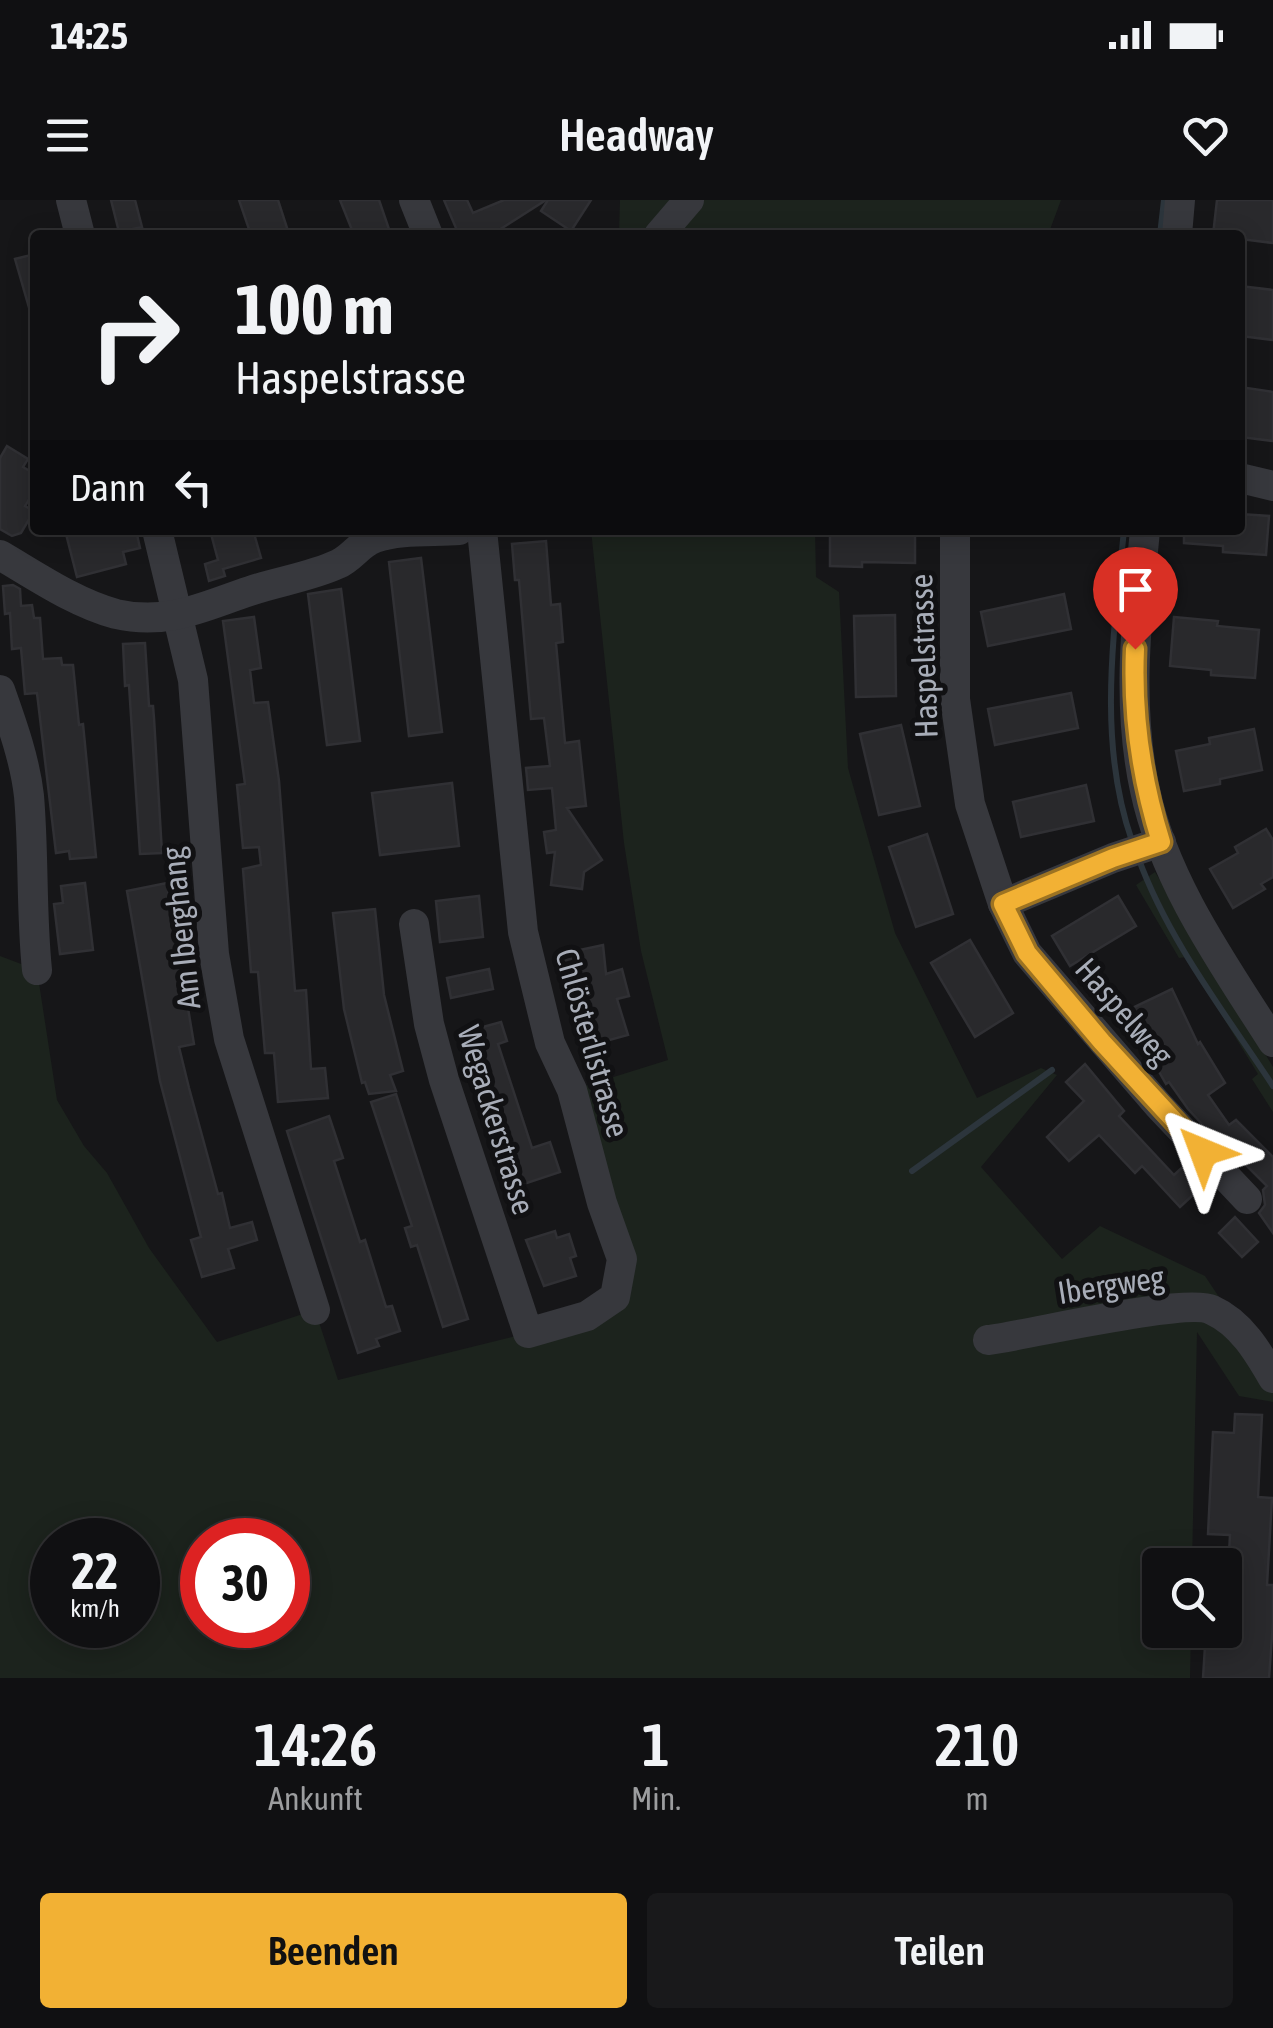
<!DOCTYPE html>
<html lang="de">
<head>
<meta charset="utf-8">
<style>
	:root { --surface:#101012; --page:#19191b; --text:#f1f3f6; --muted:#9c9d9f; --line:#303032; --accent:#f2b134 }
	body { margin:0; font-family:"Asap Condensed",sans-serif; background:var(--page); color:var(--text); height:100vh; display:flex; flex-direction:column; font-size:38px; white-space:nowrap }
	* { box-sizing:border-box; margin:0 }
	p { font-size:32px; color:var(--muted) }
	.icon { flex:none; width:55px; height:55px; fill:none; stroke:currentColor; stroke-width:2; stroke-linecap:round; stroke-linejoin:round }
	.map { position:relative; height:1478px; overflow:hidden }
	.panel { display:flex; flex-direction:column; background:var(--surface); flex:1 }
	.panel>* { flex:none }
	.guide { position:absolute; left:30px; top:30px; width:1215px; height:305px; border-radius:10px; box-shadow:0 5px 25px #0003,0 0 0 2px var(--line); background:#101012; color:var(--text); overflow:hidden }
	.buttons { position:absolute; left:1142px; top:1348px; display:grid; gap:20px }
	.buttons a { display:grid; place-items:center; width:100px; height:100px; border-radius:10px; background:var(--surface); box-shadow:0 5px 25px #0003,0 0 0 2px var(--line); font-size:50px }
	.speed { position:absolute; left:30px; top:1318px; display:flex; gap:20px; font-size:50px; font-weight:700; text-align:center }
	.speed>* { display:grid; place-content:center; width:130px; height:130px; border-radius:50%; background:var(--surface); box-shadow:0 5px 25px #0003,0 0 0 2px var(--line); line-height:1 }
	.speed small { font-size:25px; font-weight:400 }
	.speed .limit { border:15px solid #d22; background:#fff; color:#111 }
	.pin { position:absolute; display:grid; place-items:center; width:85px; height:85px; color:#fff; margin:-102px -42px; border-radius:50% 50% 50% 0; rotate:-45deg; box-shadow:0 0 10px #0007 }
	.pin .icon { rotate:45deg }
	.me { position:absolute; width:110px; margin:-55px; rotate:316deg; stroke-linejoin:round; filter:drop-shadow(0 0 8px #0008) }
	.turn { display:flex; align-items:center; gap:35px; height:210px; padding:0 40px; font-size:45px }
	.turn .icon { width:130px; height:130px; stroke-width:2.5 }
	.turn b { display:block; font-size:70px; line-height:85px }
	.then { display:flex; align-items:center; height:95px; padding:0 40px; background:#0003; gap:20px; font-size:38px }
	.eta { display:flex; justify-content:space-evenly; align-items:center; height:170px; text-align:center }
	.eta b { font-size:60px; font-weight:600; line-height:70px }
	.cta { display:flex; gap:20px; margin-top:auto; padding:20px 40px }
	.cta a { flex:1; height:115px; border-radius:10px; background:var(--accent); color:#111; font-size:40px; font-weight:600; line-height:115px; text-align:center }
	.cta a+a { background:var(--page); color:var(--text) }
	.status { display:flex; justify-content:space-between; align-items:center; height:70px; padding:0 50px; background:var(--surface); direction:ltr }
	.status svg { height:28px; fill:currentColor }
	header { display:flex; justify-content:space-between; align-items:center; height:130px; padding:0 40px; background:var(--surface); font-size:45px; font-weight:600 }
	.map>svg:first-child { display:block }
	.green { fill:#1c231d; fill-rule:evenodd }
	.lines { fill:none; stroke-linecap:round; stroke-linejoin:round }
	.stream { stroke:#2c353c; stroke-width:6 }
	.building { fill:#29292c; stroke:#303034; stroke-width:2.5 }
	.minor { stroke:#37383d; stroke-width:30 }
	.route-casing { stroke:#9d7322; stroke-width:25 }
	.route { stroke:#f2b134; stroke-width:18 }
	.labels { text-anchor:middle; stroke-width:10; stroke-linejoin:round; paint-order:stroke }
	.street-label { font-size:32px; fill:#a8adb8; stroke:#111113 }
</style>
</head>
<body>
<div class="status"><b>14:25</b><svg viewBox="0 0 49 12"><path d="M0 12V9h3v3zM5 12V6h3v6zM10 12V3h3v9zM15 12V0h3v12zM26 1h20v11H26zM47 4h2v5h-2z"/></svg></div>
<header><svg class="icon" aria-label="menu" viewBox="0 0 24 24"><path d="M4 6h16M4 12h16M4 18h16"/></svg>Headway<svg class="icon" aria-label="heart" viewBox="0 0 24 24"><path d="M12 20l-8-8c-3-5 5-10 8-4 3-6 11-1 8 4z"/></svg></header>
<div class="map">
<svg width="1273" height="1478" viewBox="0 0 1273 1478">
	<rect width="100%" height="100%" fill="#161618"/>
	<g class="green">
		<path d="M620 0H1061L1048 35H619Z"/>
		<path d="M591 330H815L816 377 839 392 848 568 895 733 977 898 1041 868 1057 875 981 967 1062 1059 1100 1026 1205 1076 1273 1178V1202L1239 1196 1197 1132 1192 1365H1160V1430H1191L1190 1478H0V756L37 770 57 900 84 946 107 973 149 1048 217 1142 315 1110 338 1180 528 1133 615 1097 572 890 668 860 641 751 624 643ZM52 1340H138V1425H52ZM202 1340H288V1425H202Z"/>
		<path d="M1155 672 1273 867V912L1252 879 1258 874 1186 757 1179 758 1136 685Z"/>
	</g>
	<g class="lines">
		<g class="stream">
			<path d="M1160 35 1164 0"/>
			<path d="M1124 330C1114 433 1097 541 1132 641"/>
			<path d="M1138 657C1168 740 1225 813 1273 886"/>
			<path d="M912 971 1052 870"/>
		</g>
	</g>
	<g class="building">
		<path d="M111 0H135L142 27 119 32Z"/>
		<path d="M239 0H278L288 31 277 35H251Z"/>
		<path d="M340 0H379L391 35H354Z"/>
		<path d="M444 0H467L473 13 504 0H546L491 35H459Z"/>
		<path d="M548 0H591L571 31 541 11Z"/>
		<path d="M1217 0H1273V43L1240 39V35H1213Z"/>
		<path d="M35 54V111H30L15 59Z"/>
		<path d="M1240 86 1273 90V140L1240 136Z"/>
		<path d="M1240 187 1273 192V241L1240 237Z"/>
		<path d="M7 246 28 259 23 267 35 274V290L25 306 34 311 21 333 12 336 0 329V258Z"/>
		<path d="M1240 314 1269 316 1266 355 1223 352V346L1184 343V330H1240Z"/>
		<path d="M65 330H136L140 348 123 352 126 364 77 377Z"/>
		<path d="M210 330H253L261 358 223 369 225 376 209 381 205 364 218 360Z"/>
		<path d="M830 330H915V363L862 362V367L830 366Z"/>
		<path d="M546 341 551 405 560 404 563 442 556 443 565 543 579 541 586 606 567 608 602 660 584 672 582 689 551 685 555 652 547 653 544 632 556 630 552 588 528 590 527 578 526 568 550 566 544 518 531 519 519 380H515L512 344Z"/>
		<path d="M421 358 442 532 409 536 389 362Z"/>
		<path d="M13 385 20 389 21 406 32 405 34 418H40L43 459 61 458 62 465H73L79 525 83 524 96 657 70 659 69 651 56 653 37 493 25 494 21 448 12 449 10 413 5 414 3 386Z"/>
		<path d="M341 389 360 541 327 545 308 394Z"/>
		<path d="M1064 394 1071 429 988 446 981 412Z"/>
		<path d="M895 415 896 496 856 497 854 416Z"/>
		<path d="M254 417 261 468 250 470 254 503 268 502 279 581 295 791 306 790 311 869 325 868 328 898 278 902 274 853H265L258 772H251L243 669 261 665 259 647 243 648 237 585 245 584 223 421Z"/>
		<path d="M1174 417 1218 421 1217 426 1259 430 1255 478 1211 475V470L1170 466Z"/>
		<path d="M145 443 149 506H153L154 518 162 653 140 654 129 485 125 486 123 444Z"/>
		<path d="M1071 493 1078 528 995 545 988 509Z"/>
		<path d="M901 525 920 606 879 615 860 534Z"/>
		<path d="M1254 529 1262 570 1220 579V584L1184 591 1176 551 1210 544 1209 538Z"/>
		<path d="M452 583 459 646 380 655 372 593Z"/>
		<path d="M1086 585 1094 621 1021 637 1013 602Z"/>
		<path d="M1266 629 1273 640V677L1261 684 1265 689 1233 708 1210 669 1238 653 1235 647Z"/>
		<path d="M927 634 953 714 916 727 889 647Z"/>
		<path d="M85 683 93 750 60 754 54 704 63 703 61 686Z"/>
		<path d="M167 683 194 844 179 847 189 888 218 994 222 993 230 1028 252 1022 257 1040 228 1049 234 1068 202 1077 191 1040 201 1037 160 881 127 691Z"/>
		<path d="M479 696 483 737 440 742 436 701Z"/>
		<path d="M1118 696 1136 726 1070 766 1052 736Z"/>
		<path d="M375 709 384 795 403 871 390 875 396 891 369 894 365 882 362 883 344 809 333 713Z"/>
		<path d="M970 740 1013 813 975 837 931 763Z"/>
		<path d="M603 745 606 774 622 769 629 796 617 799 628 835 584 847 563 771 561 754Z"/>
		<path d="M489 769 493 789 451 798 447 778Z"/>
		<path d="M1172 789 1198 844 1200 842 1225 883 1208 895 1229 925 1236 920 1273 957V1033L1259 1013 1265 1005 1263 990 1267 986 1237 956 1229 953 1188 909 1169 882 1166 884 1149 854 1152 853 1130 809Z"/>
		<path d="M501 822 507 841 498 844 532 948 550 942 560 972 518 986 495 905 482 909 474 884 487 880 477 850 466 853 461 833Z"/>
		<path d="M1085 864 1124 911 1119 916 1174 975 1186 964 1205 984 1180 1007 1142 966 1135 973 1099 935 1069 961 1047 937 1084 901 1066 882Z"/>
		<path d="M396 894 468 1119 443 1127 417 1045 411 1047 405 1028 412 1026 371 902Z"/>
		<path d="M329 916 343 958 334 961 360 1042 365 1040 386 1107 392 1106 400 1131 376 1139 379 1146 358 1153 287 931Z"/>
		<path d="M1235 1017 1258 1042 1242 1057 1219 1033Z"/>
		<path d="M555 1031 557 1038 569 1034 576 1056 570 1058 576 1076 544 1086 526 1040Z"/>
		<path d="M1235 1214 1262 1215 1258 1297 1272 1298 1267 1385H1273V1422L1269 1478H1203L1206 1430H1225V1392L1234 1393 1235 1388 1240 1389 1242 1354H1229L1230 1335 1208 1334 1213 1232 1234 1233Z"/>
	</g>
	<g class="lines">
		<g class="minor">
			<path d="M71 0 80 35"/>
			<path d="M414 0 428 35"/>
			<path d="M659 35 689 0"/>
			<path d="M1177 35 1180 0"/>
			<path d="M1240 278 1273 286"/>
			<path d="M157 330 193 480 214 754 229 839 315 1110"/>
			<path d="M955 330V499L970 604 1003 704 1027 753 1159 906 1247 999"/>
			<path d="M1145 330C1137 416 1126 504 1145 590 1164 681 1224 765 1273 842"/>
			<path d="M0 355C36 376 75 403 116 414 168 426 204 406 250 391 279 381 310 377 338 364 352 358 360 343 375 338 399 329 433 332 459 330"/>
			<path d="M0 490C12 524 25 560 29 596 34 654 31 712 37 770"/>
			<path d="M1003 704 1113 658 1161 642"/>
			<path d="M414 724 429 824 444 880 528 1133 587 1116 615 1097 622 1059 602 1003 572 890 550 843 523 732 482 330"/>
			<path d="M988 1140C1029 1135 1186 1097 1212 1110 1241 1123 1258 1152 1273 1178"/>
		</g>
	</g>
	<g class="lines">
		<defs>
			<path id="route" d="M1135 449C1132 516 1141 578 1161 642L1113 658 1003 704 1027 753 1102 842 1203 952"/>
		</defs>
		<use href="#route" class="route-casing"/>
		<use href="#route" class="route"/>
	</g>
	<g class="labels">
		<g class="street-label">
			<text transform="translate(924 456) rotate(-92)" y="11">Haspelstrasse</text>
			<text transform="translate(181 728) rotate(-96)" y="11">Am Iberghang</text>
			<text transform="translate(1124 812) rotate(49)" y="11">Haspelweg</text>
			<text transform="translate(592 843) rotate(74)" y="11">Chlösterlistrasse</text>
			<text transform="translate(496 920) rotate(73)" y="11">Wegackerstrasse</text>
			<text transform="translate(1111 1085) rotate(-9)" y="11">Ibergweg</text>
		</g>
	</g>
</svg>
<div class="buttons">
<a><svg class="icon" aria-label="search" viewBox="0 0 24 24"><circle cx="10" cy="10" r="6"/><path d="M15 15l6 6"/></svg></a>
</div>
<div class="speed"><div>22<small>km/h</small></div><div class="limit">30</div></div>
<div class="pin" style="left:1135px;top:449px;background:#d93025"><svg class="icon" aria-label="arrive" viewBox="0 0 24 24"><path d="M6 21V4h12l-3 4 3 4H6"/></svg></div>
<svg class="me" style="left:1203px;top:952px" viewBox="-20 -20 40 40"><path d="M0-17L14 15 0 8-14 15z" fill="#f2b134" stroke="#fff" stroke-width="4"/></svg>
<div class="guide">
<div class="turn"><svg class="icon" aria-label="right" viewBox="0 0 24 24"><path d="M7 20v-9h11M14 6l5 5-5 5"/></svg><div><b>100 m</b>Haspelstrasse</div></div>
<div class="then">Dann<svg class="icon" aria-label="left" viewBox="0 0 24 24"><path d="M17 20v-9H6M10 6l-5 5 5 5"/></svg></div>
</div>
</div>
<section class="panel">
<div class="eta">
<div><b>14:26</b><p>Ankunft</p></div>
<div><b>1</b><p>Min.</p></div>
<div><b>210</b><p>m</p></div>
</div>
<div class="cta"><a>Beenden</a><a>Teilen</a></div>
</section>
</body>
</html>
